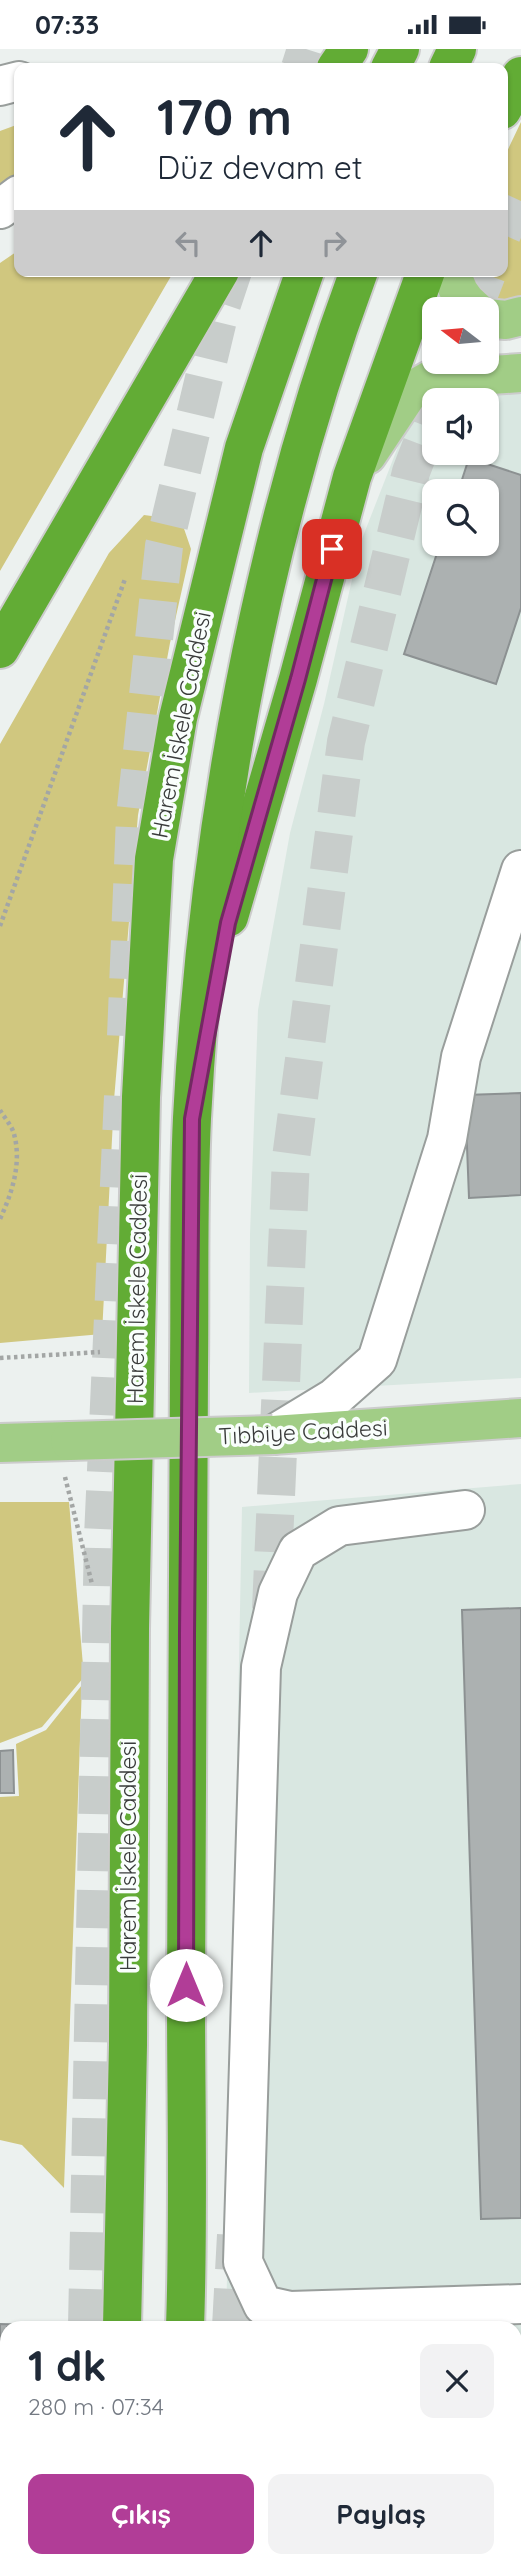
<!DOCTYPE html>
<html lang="tr">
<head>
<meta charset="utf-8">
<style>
	:root { --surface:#fff; --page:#f2f2f3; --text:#1f2937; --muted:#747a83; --accent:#b13d97 }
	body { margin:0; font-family:Quicksand,sans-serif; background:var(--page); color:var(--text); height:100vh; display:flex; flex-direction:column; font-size:26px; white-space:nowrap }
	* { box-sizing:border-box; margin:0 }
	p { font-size:23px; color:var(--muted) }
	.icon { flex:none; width:38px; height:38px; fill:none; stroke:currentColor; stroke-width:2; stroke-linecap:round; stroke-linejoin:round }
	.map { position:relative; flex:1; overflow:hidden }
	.side { position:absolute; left:0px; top:2272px; width:522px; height:247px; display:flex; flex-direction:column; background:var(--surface); border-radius:21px 21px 0 0; box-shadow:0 2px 5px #0004 }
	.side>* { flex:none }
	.guide { position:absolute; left:14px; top:14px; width:494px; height:214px; border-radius:14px; box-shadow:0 2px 5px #0004; background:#fff; color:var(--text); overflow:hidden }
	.needle { width:46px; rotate:286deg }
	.fabs { position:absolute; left:422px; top:248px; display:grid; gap:14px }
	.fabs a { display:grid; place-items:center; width:77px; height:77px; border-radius:14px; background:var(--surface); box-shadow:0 2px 5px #0004; font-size:35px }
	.pin { position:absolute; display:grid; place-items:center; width:60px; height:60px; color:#fff; margin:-30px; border-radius:14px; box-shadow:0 4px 10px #0006 }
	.me { position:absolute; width:77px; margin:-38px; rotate:0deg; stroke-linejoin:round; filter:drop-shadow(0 0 5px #0008) }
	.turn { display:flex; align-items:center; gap:24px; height:147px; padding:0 28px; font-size:32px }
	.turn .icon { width:91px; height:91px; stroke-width:2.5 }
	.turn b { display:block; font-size:49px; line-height:60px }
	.lanes { display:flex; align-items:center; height:66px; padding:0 28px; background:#0003; justify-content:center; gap:35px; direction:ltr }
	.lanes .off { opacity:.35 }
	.round { display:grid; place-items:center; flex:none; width:74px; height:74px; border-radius:14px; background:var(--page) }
	.summary { display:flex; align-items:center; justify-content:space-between; height:119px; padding:0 28px }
	h1 { font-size:42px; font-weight:700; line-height:52px }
	.action { display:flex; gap:14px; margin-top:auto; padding:14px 28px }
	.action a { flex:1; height:80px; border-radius:14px; background:var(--accent); color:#fff; font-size:28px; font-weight:700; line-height:80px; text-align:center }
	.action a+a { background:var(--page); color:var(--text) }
	.status { display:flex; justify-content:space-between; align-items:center; height:49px; padding:0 35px; background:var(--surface); direction:ltr }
	.status svg { height:19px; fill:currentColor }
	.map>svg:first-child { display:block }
	.built { fill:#d9e7e1; fill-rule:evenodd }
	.green { fill:#d0c77f }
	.building { fill:#acb1b1; stroke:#8c9192; stroke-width:2 }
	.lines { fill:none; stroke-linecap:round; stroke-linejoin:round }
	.highway-tunnel { stroke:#c8cdcb; stroke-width:38; stroke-dasharray:38 19; stroke-linecap:butt }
	.minor-casing { stroke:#999e9c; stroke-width:42 }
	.major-casing { stroke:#ccc; stroke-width:42 }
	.highway-casing { stroke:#ccc; stroke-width:42 }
	.path { stroke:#a3a6a5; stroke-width:4.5; stroke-dasharray:3.5 3.5; stroke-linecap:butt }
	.minor { stroke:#fff; stroke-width:38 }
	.major { stroke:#a1cd86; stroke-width:38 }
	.highway { stroke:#62ac35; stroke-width:38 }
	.major-bridge-casing { stroke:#ccc; stroke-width:42; stroke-linecap:butt }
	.major-bridge { stroke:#a1cd86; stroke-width:38 }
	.route-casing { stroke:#732862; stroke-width:18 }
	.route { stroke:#b13d97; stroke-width:12 }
	.labels { text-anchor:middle; stroke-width:7; stroke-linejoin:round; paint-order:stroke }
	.street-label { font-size:23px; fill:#393b3a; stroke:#f9fefc }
</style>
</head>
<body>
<div class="status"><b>07:33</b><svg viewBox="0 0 49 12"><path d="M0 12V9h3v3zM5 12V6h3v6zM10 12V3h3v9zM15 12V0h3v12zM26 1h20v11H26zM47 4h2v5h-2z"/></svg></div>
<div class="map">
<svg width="521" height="2518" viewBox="0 0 521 2518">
	<rect width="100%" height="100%" fill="#ecf1ef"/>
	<g class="built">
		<path d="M521 343V1329L249 1344 250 1185 258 961 290 784 324 655 360 495 401 390 423 353 434 352V404H486V352H437ZM434 443H486V495H434Z"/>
		<path d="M521 1435V2518H218V2511H514V2278H226L242 1458Z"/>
	</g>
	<g class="green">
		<path d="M521 73V251L485 256 459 222H502V113Z"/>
		<path d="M19 75V124L0 139V82Z"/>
		<path d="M19 201V222H174L0 522V214Z"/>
		<path d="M144 466 181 471 191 500 170 594 138 766 114 1051 102 1285 0 1294V695L109 504Z"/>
		<path d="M0 1453H69L84 1628 42 1678 0 1694Z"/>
		<path d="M82 1636 64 2139 22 2096 0 2091V1748L19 1747 16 1695 46 1681Z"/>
	</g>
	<g class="building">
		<path d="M469 409 521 426V559L496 635 404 605 440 495H486V443H458Z"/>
		<path d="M521 1044V1146L469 1149 465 1046Z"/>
		<path d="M521 1559V2169L481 2170 462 1561Z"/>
		<path d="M13 1701 14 1744H0V1702Z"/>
		<path d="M0 2275 36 2276V2278H7V2511H17V2518H0Z"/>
	</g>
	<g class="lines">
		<g class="highway-tunnel">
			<path d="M300 19 306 0"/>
			<path d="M502 185 521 143"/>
			<path d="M473 261 488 222"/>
			<path d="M126 987 135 768 164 497 221 258 233 222"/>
			<path d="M271 1560 291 1109 346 693 411 423 434 363"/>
			<path d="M87 2278 103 1488 123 1047"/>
			<path d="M231 2278 236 2186"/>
			<path d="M87 2511V2518"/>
			<path d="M218 2518V2511"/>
		</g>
		<defs>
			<g id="minor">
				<path d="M0 37 19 32"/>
				<path d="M0 160 19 146"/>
				<path d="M273 1386 334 1349 377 1311 447 1090 461 1008 521 821"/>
				<path d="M465 1461 339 1477 298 1502 278 1544 261 1618 243 2213 263 2256 290 2262 521 2255"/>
			</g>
			<g id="major">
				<path d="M453 222C454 238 463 252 475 261"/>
				<path d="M486 269 506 271 521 267"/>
				<path d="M367 406 409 343 432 330 521 324"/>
				<path d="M273 1386 521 1369"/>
				<path d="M0 1394 70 1392"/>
			</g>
			<g id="highway">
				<path d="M336 19 349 0"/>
				<path d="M390 19 400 0"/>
				<path d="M448 19 457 0"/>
				<path d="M502 61 521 27"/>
				<path d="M0 600 220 222"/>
				<path d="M229 868 298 630 352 428 426 222"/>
				<path d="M122 2278 128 1996 130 1580 141 1048 154 810 178 669 244 399 305 222"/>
				<path d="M185 2278C189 2167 186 2056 186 1945 187 1736 187 1527 189 1319 190 1236 188 1152 192 1069 207 784 260 490 359 222"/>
				<path d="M118 2518V2511"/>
				<path d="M176 2518V2511"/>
			</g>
		</defs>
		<use href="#minor" class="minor-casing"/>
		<use href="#major" class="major-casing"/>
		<use href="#highway" class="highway-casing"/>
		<g class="path">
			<path d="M0 877 125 530"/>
			<path d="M0 1061C4 1068 12 1077 14 1085 22 1114 12 1144 0 1170"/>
			<path d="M0 1309 100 1303"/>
			<path d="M65 1428 92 1535"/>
		</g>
		<use href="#minor" class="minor"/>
		<use href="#major" class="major"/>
		<use href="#highway" class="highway"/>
		<defs>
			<path id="major-bridge" d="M70 1392 273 1386"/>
		</defs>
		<use href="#major-bridge" class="major-bridge-casing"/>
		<use href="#major-bridge" class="major-bridge"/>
	</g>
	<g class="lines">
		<defs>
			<path id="route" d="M186 1936 187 1584 192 1070 228 874 298 630 332 500"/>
		</defs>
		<use href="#route" class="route-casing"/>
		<use href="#route" class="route"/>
	</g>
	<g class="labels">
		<g class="street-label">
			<text transform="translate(181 676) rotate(-79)" y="8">Harem İskele Caddesi</text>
			<text transform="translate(137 1240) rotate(-89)" y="8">Harem İskele Caddesi</text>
			<text transform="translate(303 1383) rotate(-3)" y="8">Tıbbiye Caddesi</text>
			<text transform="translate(128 1807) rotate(-90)" y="8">Harem İskele Caddesi</text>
		</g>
	</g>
</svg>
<div class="fabs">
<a><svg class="needle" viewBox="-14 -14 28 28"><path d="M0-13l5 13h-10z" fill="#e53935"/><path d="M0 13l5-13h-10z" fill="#747a83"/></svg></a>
<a><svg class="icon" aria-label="sound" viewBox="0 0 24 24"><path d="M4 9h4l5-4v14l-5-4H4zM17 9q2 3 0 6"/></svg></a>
<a><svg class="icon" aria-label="search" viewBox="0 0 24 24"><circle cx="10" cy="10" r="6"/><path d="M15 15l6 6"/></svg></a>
</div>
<div class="pin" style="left:332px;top:500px;background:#d93025"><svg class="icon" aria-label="arrive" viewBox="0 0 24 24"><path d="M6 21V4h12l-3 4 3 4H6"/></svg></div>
<svg class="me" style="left:186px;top:1936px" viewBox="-20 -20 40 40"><circle r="19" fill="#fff"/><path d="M0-13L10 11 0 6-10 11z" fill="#b13d97"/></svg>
<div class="guide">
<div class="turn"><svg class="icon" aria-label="ahead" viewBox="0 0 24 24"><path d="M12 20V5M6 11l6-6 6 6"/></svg><div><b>170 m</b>Düz devam et</div></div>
<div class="lanes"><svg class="icon off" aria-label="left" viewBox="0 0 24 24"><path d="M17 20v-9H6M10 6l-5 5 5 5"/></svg><svg class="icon" aria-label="ahead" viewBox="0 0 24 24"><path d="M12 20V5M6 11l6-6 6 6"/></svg><svg class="icon off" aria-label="right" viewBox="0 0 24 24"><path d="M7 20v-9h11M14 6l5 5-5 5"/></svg></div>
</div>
<section class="side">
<div class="summary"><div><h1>1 dk</h1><p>280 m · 07:34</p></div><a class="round"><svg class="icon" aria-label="close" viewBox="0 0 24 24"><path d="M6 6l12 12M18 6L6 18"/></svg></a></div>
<div class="action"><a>Çıkış</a><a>Paylaş</a></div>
</section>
</div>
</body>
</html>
